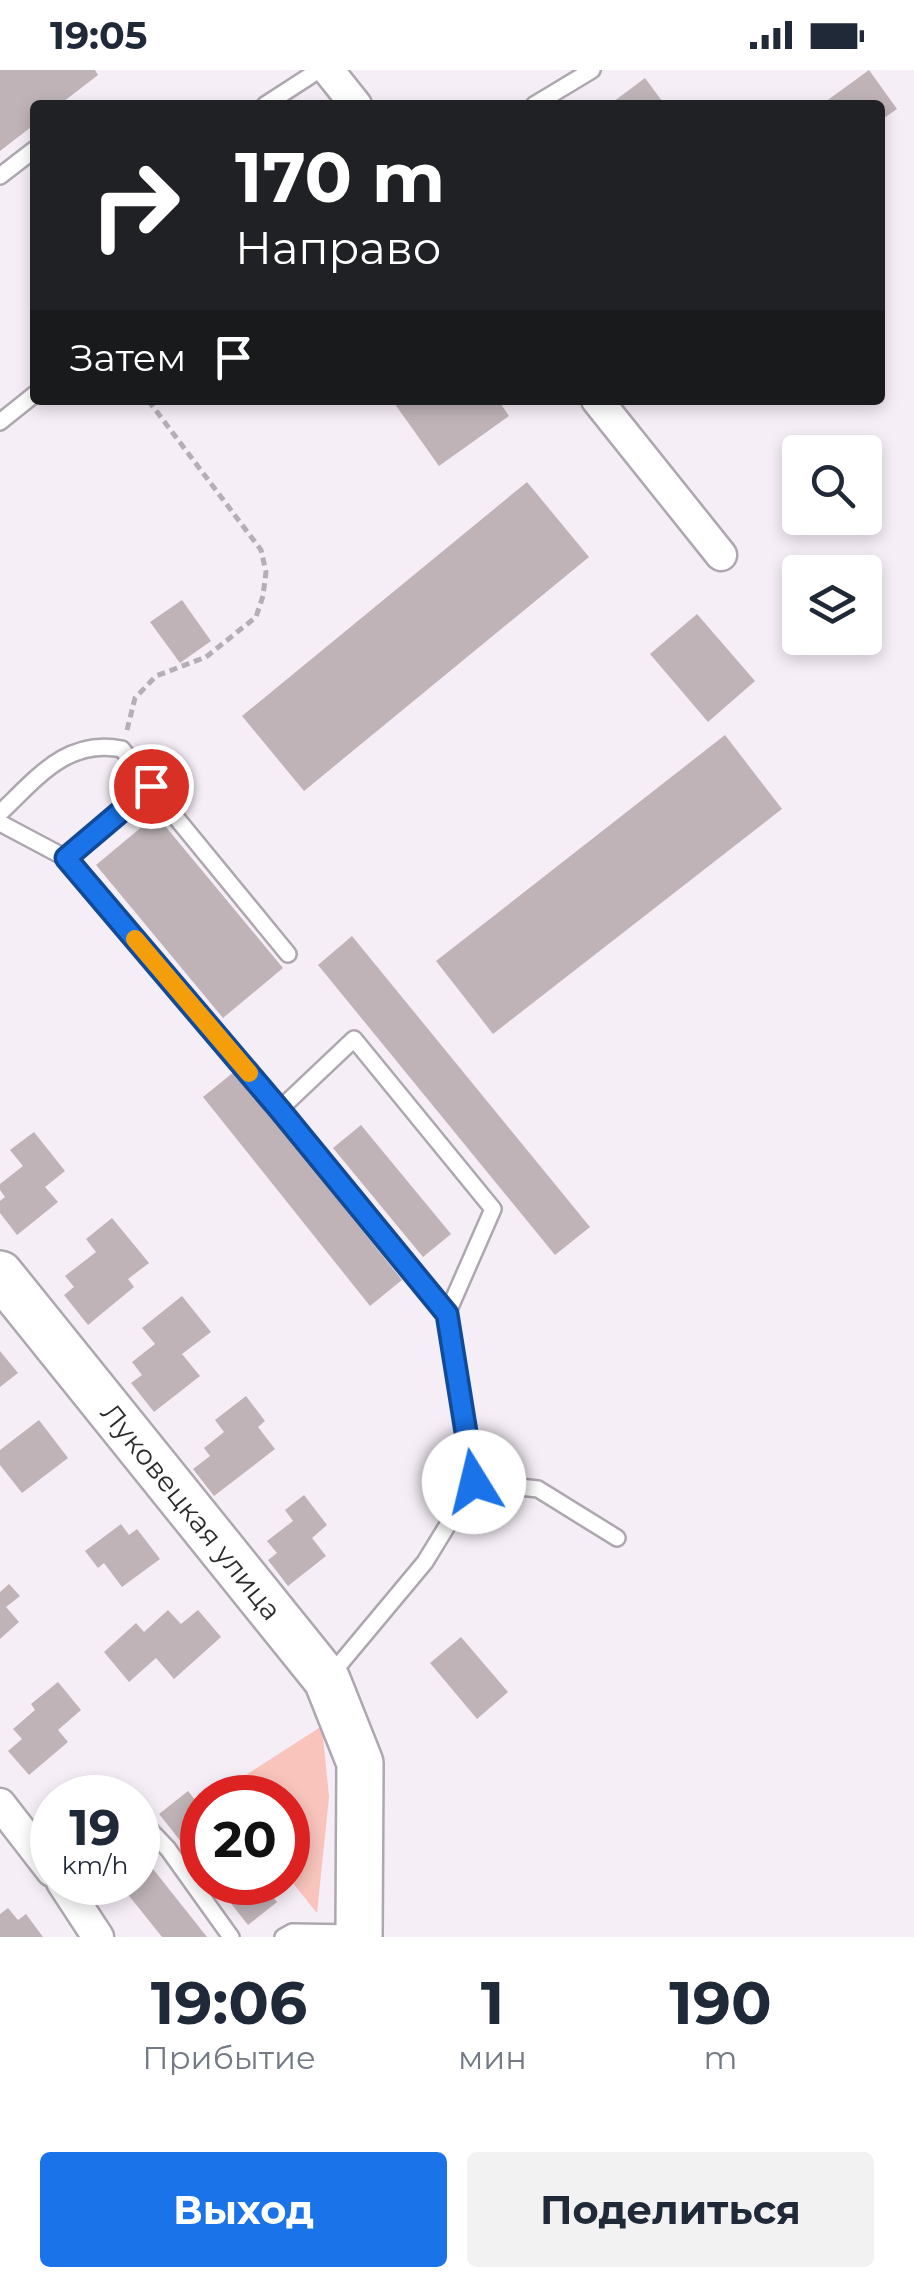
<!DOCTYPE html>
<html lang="ru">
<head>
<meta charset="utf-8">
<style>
	:root { --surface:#fff; --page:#f2f2f3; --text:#1f2937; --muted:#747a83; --accent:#1a73e8 }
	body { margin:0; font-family:Montserrat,sans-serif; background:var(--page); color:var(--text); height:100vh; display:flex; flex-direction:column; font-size:38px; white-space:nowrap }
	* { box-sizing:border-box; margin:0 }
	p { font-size:32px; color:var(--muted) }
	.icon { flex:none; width:55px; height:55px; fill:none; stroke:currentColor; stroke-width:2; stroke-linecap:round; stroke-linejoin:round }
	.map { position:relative; height:1867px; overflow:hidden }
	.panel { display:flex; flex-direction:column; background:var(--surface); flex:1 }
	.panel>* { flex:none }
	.hud { position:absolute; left:30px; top:30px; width:855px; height:305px; border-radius:10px; box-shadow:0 5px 15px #0003; background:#202124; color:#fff; overflow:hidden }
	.tools { position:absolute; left:782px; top:365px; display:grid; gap:20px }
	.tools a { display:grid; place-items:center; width:100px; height:100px; border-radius:10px; background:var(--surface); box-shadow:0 5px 15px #0003; font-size:50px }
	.speed { position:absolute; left:30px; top:1705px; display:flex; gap:20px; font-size:50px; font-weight:700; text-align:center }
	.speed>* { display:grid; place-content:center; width:130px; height:130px; border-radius:50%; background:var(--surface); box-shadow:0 5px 15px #0003; line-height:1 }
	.speed small { font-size:25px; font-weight:400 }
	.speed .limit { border:15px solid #d22; background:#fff; color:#111 }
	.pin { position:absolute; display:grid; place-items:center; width:85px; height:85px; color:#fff; margin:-42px; border:5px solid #fff; border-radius:50%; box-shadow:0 2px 10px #0007 }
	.me { position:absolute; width:110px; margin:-55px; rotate:351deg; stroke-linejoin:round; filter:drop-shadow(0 0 8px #0008) }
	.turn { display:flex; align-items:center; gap:35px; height:210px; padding:0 40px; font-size:45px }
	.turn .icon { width:130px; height:130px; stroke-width:2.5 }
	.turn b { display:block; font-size:70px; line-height:85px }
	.then { display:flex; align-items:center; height:95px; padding:0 40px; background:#0003; gap:20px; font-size:38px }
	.eta { display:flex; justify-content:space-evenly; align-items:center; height:170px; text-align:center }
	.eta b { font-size:60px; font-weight:700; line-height:70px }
	.primary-button { display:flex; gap:20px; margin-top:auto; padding:20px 40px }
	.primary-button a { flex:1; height:115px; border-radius:10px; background:var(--accent); color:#fff; font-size:40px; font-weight:700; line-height:115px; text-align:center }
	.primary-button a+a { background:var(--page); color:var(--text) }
	.status { display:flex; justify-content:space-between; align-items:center; height:70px; padding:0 50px; background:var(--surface); direction:ltr }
	.status svg { height:28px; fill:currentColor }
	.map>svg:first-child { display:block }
	.green { fill:#f8c4bc }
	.building { fill:#bfb3b7 }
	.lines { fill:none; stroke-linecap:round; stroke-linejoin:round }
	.lane-casing { stroke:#afa7b0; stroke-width:20 }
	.street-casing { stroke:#afa7b0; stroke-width:35 }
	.secondary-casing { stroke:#afa7b0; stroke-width:50 }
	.path { stroke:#b4aeb5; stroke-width:5; stroke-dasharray:8 5; stroke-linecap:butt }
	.lane { stroke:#fff; stroke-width:15 }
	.street { stroke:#fff; stroke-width:30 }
	.secondary { stroke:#fff; stroke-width:45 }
	.route-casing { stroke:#114b97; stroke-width:25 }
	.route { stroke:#1a73e8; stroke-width:18 }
	.slow { stroke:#f59e0b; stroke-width:18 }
	.labels { text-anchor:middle; stroke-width:8; stroke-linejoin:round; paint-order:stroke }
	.street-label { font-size:28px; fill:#2d2a2e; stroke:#f6eef7 }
</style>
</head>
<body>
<div class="status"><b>19:05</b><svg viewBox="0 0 49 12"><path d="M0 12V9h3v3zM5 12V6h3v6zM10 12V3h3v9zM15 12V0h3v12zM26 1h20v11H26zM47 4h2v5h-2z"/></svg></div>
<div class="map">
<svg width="914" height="1867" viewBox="0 0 914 1867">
	<rect width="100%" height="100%" fill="#f6eef7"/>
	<path class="green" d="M322 1656 329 1727 317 1843 288 1807V1728L222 1727 218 1723Z"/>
	<g class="building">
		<path d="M0 0H95L98 5 59 35H35V54L0 81Z"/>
		<path d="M869 0 897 39 880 51V35H821Z"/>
		<path d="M645 8 665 35H609Z"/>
		<path d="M392 330H498L509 346 439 396Z"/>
		<path d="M527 412 589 487 304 721 242 646Z"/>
		<path d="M182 530 211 571 180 593 150 552Z"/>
		<path d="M697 544 755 611 708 652 650 584Z"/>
		<path d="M725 665 782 739 493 964 436 891Z"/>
		<path d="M156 745 283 898 223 948 96 795Z"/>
		<path d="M352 866 590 1157 555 1185 318 895Z"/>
		<path d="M235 1001 402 1210 370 1236 203 1027Z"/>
		<path d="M361 1055 451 1164 423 1187 333 1078Z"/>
		<path d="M34 1062 65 1101 45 1117 58 1132 17 1165 0 1143V1131L5 1127 0 1120V1114L23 1096 10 1080Z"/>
		<path d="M112 1148 149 1193 128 1209 134 1217 88 1255 64 1225 74 1217 65 1206 96 1182 86 1169Z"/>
		<path d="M182 1226 211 1262 182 1284 200 1306 154 1342 131 1313 142 1305 132 1292 155 1274 142 1258Z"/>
		<path d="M0 1281 18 1303 0 1317Z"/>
		<path d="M246 1326 265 1351 258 1357 275 1379 214 1426 193 1399 210 1386 204 1378 224 1362 215 1350Z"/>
		<path d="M39 1350 68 1388 22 1423 0 1395V1380Z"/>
		<path d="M304 1425 327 1455 312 1468 326 1486 288 1516 268 1490 277 1483 267 1471 293 1451 285 1440Z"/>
		<path d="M121 1454 129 1465 137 1459 160 1489 122 1517 104 1493 98 1498 85 1481Z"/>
		<path d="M9 1514 20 1526 6 1537 19 1552 0 1569V1522Z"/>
		<path d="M168 1540 181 1554 198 1540 221 1567 174 1609 156 1588 129 1612 104 1582 136 1553 144 1562Z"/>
		<path d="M461 1567 508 1622 477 1649 430 1593Z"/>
		<path d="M58 1612 81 1640 58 1660 68 1672 29 1705 8 1681 22 1669 13 1659 35 1640 31 1634Z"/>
		<path d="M188 1721 202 1739V1798L159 1744Z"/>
		<path d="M138 1780 207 1867H162L118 1812H138Z"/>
		<path d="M214 1812H261L277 1832 248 1855Z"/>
		<path d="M8 1838 18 1850 26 1844 43 1867H0V1844Z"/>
	</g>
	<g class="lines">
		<defs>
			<g id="lane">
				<path d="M265 35 319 0"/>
				<path d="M534 35 592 0"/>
				<path d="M0 106 35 79"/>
				<path d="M0 352 35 324"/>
				<path d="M0 743C37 708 67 668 122 679L151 717"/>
				<path d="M0 753 66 788"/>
				<path d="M288 884 151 717 66 788 280 1039 447 1244 474 1412 425 1492 329 1607"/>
				<path d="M280 1039 354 969 493 1139 447 1244"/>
				<path d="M474 1412 538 1419 617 1468"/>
				<path d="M138 1757 150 1760 168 1779 231 1867"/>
				<path d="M283 1867 292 1862 355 1863"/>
			</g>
			<g id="street">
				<path d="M328 0 356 35"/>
				<path d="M597 330 721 485"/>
				<path d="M0 1734 52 1801"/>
				<path d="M62 1812 98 1867"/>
			</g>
			<g id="secondary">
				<path id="s1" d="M0 1204 327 1610 360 1693 359 1867"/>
			</g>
		</defs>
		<use href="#lane" class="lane-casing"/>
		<use href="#street" class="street-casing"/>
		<use href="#secondary" class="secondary-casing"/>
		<path class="path" d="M127 660 135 628 156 606 206 587 256 547 263 526 266 502 261 480 148 330"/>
		<use href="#lane" class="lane"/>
		<use href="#street" class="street"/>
		<use href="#secondary" class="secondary"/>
	</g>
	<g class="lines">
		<defs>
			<path id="route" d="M151 716 66 788 280 1040 447 1244 474 1412"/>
		</defs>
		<use href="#route" class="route-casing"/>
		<use href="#route" class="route"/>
		<path class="slow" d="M135 869 249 1003"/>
	</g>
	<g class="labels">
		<g class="street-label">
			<text dy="10" stroke="none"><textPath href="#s1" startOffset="305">Луковецкая улица</textPath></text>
		</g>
	</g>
</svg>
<div class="tools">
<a><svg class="icon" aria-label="search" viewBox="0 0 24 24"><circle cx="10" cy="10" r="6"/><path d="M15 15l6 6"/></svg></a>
<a><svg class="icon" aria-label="layers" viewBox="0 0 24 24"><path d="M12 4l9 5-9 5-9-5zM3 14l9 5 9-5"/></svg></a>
</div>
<div class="speed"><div>19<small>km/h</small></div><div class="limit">20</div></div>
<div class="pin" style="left:151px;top:716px;background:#d93025"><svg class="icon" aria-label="arrive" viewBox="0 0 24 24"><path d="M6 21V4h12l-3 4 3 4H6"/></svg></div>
<svg class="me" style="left:474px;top:1412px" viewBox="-20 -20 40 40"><circle r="19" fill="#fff"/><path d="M0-13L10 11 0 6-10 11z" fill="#1a73e8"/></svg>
<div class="hud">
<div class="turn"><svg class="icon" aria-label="right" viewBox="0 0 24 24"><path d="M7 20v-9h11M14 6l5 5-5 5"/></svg><div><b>170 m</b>Направо</div></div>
<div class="then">Затем<svg class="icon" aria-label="arrive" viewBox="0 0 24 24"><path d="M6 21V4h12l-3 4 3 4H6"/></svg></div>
</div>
</div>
<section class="panel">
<div class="eta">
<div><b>19:06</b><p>Прибытие</p></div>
<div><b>1</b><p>мин</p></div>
<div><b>190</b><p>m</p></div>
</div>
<div class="primary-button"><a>Выход</a><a>Поделиться</a></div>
</section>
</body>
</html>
